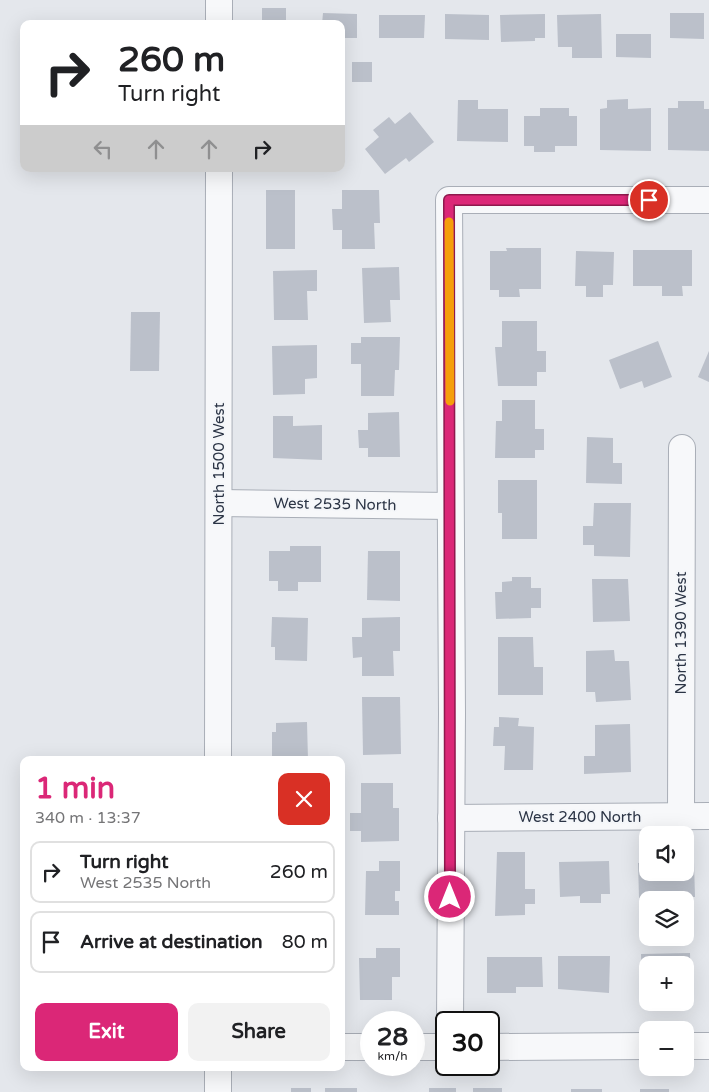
<!DOCTYPE html>
<html lang="en">
<head>
<meta charset="utf-8">
<style>
	:root { --surface:#fff; --page:#f2f2f2; --text:#202124; --muted:#757577; --line:#e0e0e0; --accent:#db2777 }
	body { margin:0; font-family:"Varela Round",sans-serif; background:var(--page); color:var(--text); height:100vh; display:flex; flex-direction:column; font-size:19px; white-space:nowrap }
	* { box-sizing:border-box; margin:0 }
	p { font-size:16px; color:var(--muted) }
	.icon { flex:none; width:28px; height:28px; fill:none; stroke:currentColor; stroke-width:2; stroke-linecap:round; stroke-linejoin:round }
	.map { position:relative; flex:1; overflow:hidden }
	.panel { position:absolute; left:20px; top:756px; width:325px; height:315px; display:flex; flex-direction:column; background:var(--surface); border-radius:10px; box-shadow:0 5px 20px #0002 }
	.panel>* { flex:none }
	.banner { position:absolute; left:20px; top:20px; width:325px; height:152px; border-radius:10px; box-shadow:0 5px 20px #0002; background:#fff; color:var(--text); overflow:hidden }
	.controls { position:absolute; left:639px; top:826px; display:grid; gap:10px }
	.controls a { display:grid; place-items:center; width:55px; height:55px; border-radius:10px; background:var(--surface); box-shadow:0 5px 20px #0002; font-size:25px }
	.speed { position:absolute; left:360px; top:1011px; display:flex; gap:10px; font-size:25px; font-weight:700; text-align:center }
	.speed>* { display:grid; place-content:center; width:65px; height:65px; border-radius:50%; background:var(--surface); box-shadow:0 5px 20px #0002; line-height:1 }
	.speed small { font-size:12px; font-weight:400 }
	.speed .limit { border:2px solid #111; border-radius:8px; background:#fff; color:#111 }
	.pin { position:absolute; display:grid; place-items:center; width:42px; height:42px; color:#fff; margin:-21px; border:2px solid #fff; border-radius:50%; box-shadow:0 1px 5px #0007 }
	.me { position:absolute; width:55px; margin:-28px; rotate:0deg; stroke-linejoin:round; filter:drop-shadow(0 0 4px #0008) }
	.turn { display:flex; align-items:center; gap:18px; height:105px; padding:0 15px; font-size:22px }
	.turn .icon { width:65px; height:65px; stroke-width:2.5 }
	.turn b { display:block; font-size:35px; line-height:42px }
	.lanes { display:flex; align-items:center; height:48px; padding:0 15px; background:#0003; justify-content:center; gap:25px; direction:ltr }
	.lanes .off { opacity:.35 }
	.round { display:grid; place-items:center; flex:none; width:52px; height:52px; border-radius:10px; background:var(--page) }
	.headline { display:flex; align-items:center; justify-content:space-between; height:85px; padding:0 15px }
	h1 { font-size:30px; font-weight:700; line-height:38px; color:var(--accent) }
	.button { display:flex; gap:10px; margin-top:auto; padding:10px 15px }
	.button a { flex:1; height:58px; border-radius:10px; background:var(--accent); color:#fff; font-size:20px; font-weight:700; line-height:58px; text-align:center }
	.button a+a { background:var(--page); color:var(--text) }
	ul { padding:0; list-style:none }
	li { display:flex; align-items:center; gap:15px; height:62px; margin:0 10px 8px; padding:0 5px; border:2px solid var(--line); border-radius:10px }
	li div { flex:1 }
	li b { display:block; font-size:19px }
	li em { font-style:normal }
	.map>svg:first-child { display:block }
	.building { fill:#bbc0ca }
	.lines { fill:none; stroke-linecap:round; stroke-linejoin:round }
	.minor-casing { stroke:#a9aeb7; stroke-width:28 }
	.minor { stroke:#f7f8fa; stroke-width:26 }
	.route-casing { stroke:#8e194d; stroke-width:12 }
	.route { stroke:#db2777; stroke-width:9 }
	.slow { stroke:#f59e0b; stroke-width:9 }
	.labels { text-anchor:middle; stroke-width:4; stroke-linejoin:round; paint-order:stroke }
	.street-label { font-size:15px; fill:#2b3445; stroke:#f4f6f9 }
</style>
</head>
<body>
<div class="map">
<svg width="709" height="1092" viewBox="0 0 709 1092">
	<rect width="100%" height="100%" fill="#e4e7ec"/>
	<g class="building">
		<rect x="262" y="8" width="24" height="16"/>
		<path d="M323 13 357 14V38H341V24H322Z"/>
		<path d="M670 13H704V39L670 38Z"/>
		<path d="M445 14 489 15V40L445 39Z"/>
		<path d="M545 14V38H535V41L501 42 500 15Z"/>
		<path d="M601 14 602 58H572V47H558L557 15Z"/>
		<path d="M379 15H425L424 38H379Z"/>
		<path d="M616 34H651V58L616 57Z"/>
		<rect x="352" y="62" width="20" height="20"/>
		<path d="M628 99V109L651 108V151L600 150V109L607 108V100Z"/>
		<path d="M458 100H478V109H508V142L457 141Z"/>
		<path d="M678 101H704V109H709V151L668 150V108H678Z"/>
		<path d="M540 108H569V116H577V146H555V152H534V146H524V116H540Z"/>
		<path d="M410 112 434 142 409 162 406 158 385 174 365 149 379 137 373 130 389 117 395 124Z"/>
		<rect x="266" y="190" width="29" height="59"/>
		<path d="M342 190H379L380 223H374L375 249H342V230H333L332 209H342Z"/>
		<path d="M506 248H541V289H519L520 297H499V290H490V251H507Z"/>
		<path d="M633 250H692V286H682L683 296H662V286H633Z"/>
		<path d="M576 251 614 252 613 285H603V297H586V286H575Z"/>
		<path d="M399 267 400 300H390L391 322 364 323 362 268Z"/>
		<path d="M317 270V291H307L308 320H274L273 271Z"/>
		<path d="M131 312H160L159 371H130Z"/>
		<path d="M502 321H537V351H546V372H537V386H498L495 347H502Z"/>
		<path d="M361 337H400L399 370H395L394 396H361V364H351V343H361Z"/>
		<path d="M658 341 672 377 644 388 642 381 620 389 609 360Z"/>
		<path d="M317 345V378L305 379V394L273 395 272 346Z"/>
		<path d="M709 351V382L698 377Z"/>
		<path d="M502 400H535V429H544V450H535V458H495L496 421H502Z"/>
		<path d="M399 412 400 457H368V448H359L358 430H368V413Z"/>
		<path d="M273 416H293V426L322 425V460L273 458Z"/>
		<path d="M587 437 613 438V463H622V484L586 483Z"/>
		<path d="M498 480H537V539H502V513H498Z"/>
		<path d="M594 503H631L630 557 594 556V545H583V526H593Z"/>
		<path d="M290 546H321V582H298V591H278V581H269V551H290Z"/>
		<path d="M368 551H400V601L367 600Z"/>
		<path d="M512 577H531V588H541V608H531V618L496 619 495 592H502V582L512 581Z"/>
		<path d="M592 579H628L630 621 593 622Z"/>
		<path d="M272 617 308 618 307 661 275 660V647H271Z"/>
		<path d="M400 617V651H393L394 676H362V657L353 658 352 637H362V618Z"/>
		<path d="M498 637H533L534 667H543V695H498Z"/>
		<path d="M614 650 615 661H629L631 700 596 702 595 692H586V651Z"/>
		<path d="M362 697H400L401 754 363 755Z"/>
		<path d="M499 717 519 718 518 726 534 727 533 770H504L505 746H493L494 727H499Z"/>
		<path d="M307 722 308 760H272V732H276V723Z"/>
		<path d="M630 724 631 772 584 774V756H595V725Z"/>
		<path d="M361 783H393V808H399V841L361 842V831H350V813H361Z"/>
		<path d="M497 852H525V889H535V904H525V915L495 916Z"/>
		<path d="M379 861H400V891H395V901H399V915H365L366 871H379Z"/>
		<path d="M609 861 610 894H601V903H580V896L560 897 559 862Z"/>
		<path d="M648 862V872H685V862H694L695 897H682V900L639 898 638 863Z"/>
		<path d="M376 948H400V977H392V1000H360L359 958H376Z"/>
		<path d="M690 953 691 992H685V965H648V982H642L641 954Z"/>
		<path d="M558 956H610L609 993 558 989Z"/>
		<path d="M487 957H542L543 987H516V993H487Z"/>
		<rect x="291" y="1088" width="20" height="4"/>
		<rect x="325" y="1088" width="32" height="4"/>
		<rect x="429" y="1088" width="27" height="4"/>
		<rect x="473" y="1088" width="29" height="4"/>
		<rect x="571" y="1089" width="31" height="3"/>
		<rect x="640" y="1089" width="29" height="3"/>
	</g>
	<g class="lines">
		<defs>
			<g id="minor">
				<path d="M219 24V0"/>
				<path d="M219 503 450 506"/>
				<path d="M218 760 219 169"/>
				<path d="M681 817 682 448"/>
				<path d="M451 818 709 816"/>
				<path d="M450 1022 452 713 449 200H709"/>
				<path d="M685 1046H709"/>
				<path d="M341 1047H371"/>
				<path d="M414 1047H446"/>
				<path d="M489 1047 648 1046"/>
				<path d="M218 1068V1092"/>
			</g>
		</defs>
		<use href="#minor" class="minor-casing"/>
		<use href="#minor" class="minor"/>
	</g>
	<g class="lines">
		<defs>
			<path id="route" d="M450 897 449 200H649"/>
		</defs>
		<use href="#route" class="route-casing"/>
		<use href="#route" class="route"/>
		<path class="slow" d="M449 222 450 401"/>
	</g>
	<g class="labels">
		<g class="street-label">
			<text transform="translate(219 464) rotate(-90)" y="5">North 1500 West</text>
			<text transform="translate(335 504) rotate(1)" y="5">West 2535 North</text>
			<text transform="translate(681 633) rotate(-90)" y="5">North 1390 West</text>
			<text x="580" y="822">West 2400 North</text>
		</g>
	</g>
</svg>
<div class="controls">
<a><svg class="icon" aria-label="sound" viewBox="0 0 24 24"><path d="M4 9h4l5-4v14l-5-4H4zM17 9q2 3 0 6"/></svg></a>
<a><svg class="icon" aria-label="layers" viewBox="0 0 24 24"><path d="M12 4l9 5-9 5-9-5zM3 14l9 5 9-5"/></svg></a>
<a>+</a>
<a>−</a>
</div>
<div class="speed"><div>28<small>km/h</small></div><div class="limit">30</div></div>
<div class="pin" style="left:649px;top:200px;background:#d93025"><svg class="icon" aria-label="arrive" viewBox="0 0 24 24"><path d="M6 21V4h12l-3 4 3 4H6"/></svg></div>
<svg class="me" style="left:450px;top:897px" viewBox="-20 -20 40 40"><circle r="17" fill="#db2777" stroke="#fff" stroke-width="3"/><path d="M0-11L8 9 0 5-8 9z" fill="#fff"/></svg>
<div class="banner">
<div class="turn"><svg class="icon" aria-label="right" viewBox="0 0 24 24"><path d="M7 20v-9h11M14 6l5 5-5 5"/></svg><div><b>260 m</b>Turn right</div></div>
<div class="lanes"><svg class="icon off" aria-label="left" viewBox="0 0 24 24"><path d="M17 20v-9H6M10 6l-5 5 5 5"/></svg><svg class="icon off" aria-label="ahead" viewBox="0 0 24 24"><path d="M12 20V5M6 11l6-6 6 6"/></svg><svg class="icon off" aria-label="ahead" viewBox="0 0 24 24"><path d="M12 20V5M6 11l6-6 6 6"/></svg><svg class="icon" aria-label="right" viewBox="0 0 24 24"><path d="M7 20v-9h11M14 6l5 5-5 5"/></svg></div>
</div>
<section class="panel">
<div class="headline"><div><h1>1 min</h1><p>340 m · 13:37</p></div><a class="round" style="background:#d93025;color:#fff"><svg class="icon" aria-label="close" viewBox="0 0 24 24"><path d="M6 6l12 12M18 6L6 18"/></svg></a></div>
<ul>
<li><svg class="icon" aria-label="right" viewBox="0 0 24 24"><path d="M7 20v-9h11M14 6l5 5-5 5"/></svg><div><b>Turn right</b><p>West 2535 North</p></div><em>260 m</em></li>
<li><svg class="icon" aria-label="arrive" viewBox="0 0 24 24"><path d="M6 21V4h12l-3 4 3 4H6"/></svg><div><b>Arrive at destination</b></div><em>80 m</em></li>
</ul>
<div class="button"><a>Exit</a><a>Share</a></div>
</section>
</div>
</body>
</html>
